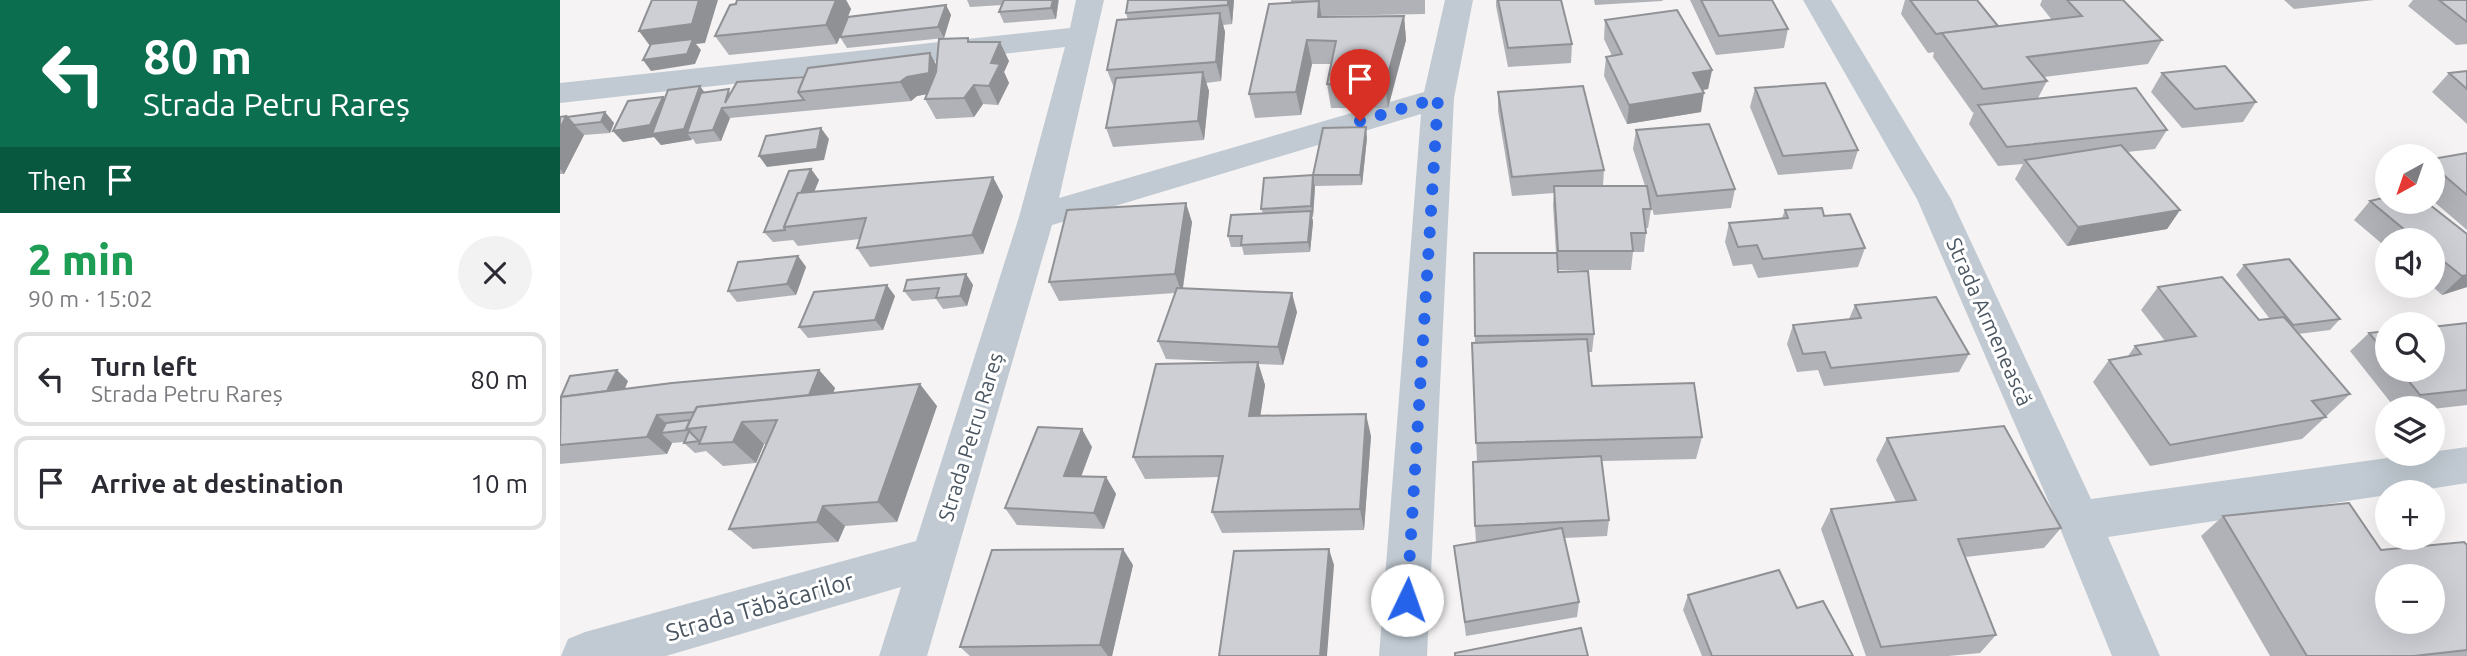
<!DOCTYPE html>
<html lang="en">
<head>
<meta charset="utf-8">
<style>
	:root { --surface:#fff; --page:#f2f2f3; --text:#2b2b33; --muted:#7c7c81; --line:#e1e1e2 }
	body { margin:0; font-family:Ubuntu,sans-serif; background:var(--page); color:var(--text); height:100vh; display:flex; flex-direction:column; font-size:26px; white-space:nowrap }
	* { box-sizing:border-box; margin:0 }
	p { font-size:23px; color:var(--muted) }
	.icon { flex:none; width:38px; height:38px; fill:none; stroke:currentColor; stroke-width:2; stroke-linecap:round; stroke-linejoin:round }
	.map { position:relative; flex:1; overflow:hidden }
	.details { display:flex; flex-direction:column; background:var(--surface); width:560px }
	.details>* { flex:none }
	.top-card { background:#0b6e4f; color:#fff; overflow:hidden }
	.needle { width:46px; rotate:220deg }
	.controls { position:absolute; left:1815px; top:144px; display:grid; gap:14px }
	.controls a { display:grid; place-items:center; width:70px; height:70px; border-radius:50%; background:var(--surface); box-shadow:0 7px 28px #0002; font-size:35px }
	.pin { position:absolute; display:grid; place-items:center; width:60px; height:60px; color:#fff; margin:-72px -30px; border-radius:50% 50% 50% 0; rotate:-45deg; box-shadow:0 0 7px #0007 }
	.pin .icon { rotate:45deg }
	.me { position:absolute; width:77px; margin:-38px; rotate:3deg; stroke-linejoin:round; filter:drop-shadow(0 0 5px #0008) }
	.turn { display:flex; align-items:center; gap:24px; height:147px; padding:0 28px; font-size:32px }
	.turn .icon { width:91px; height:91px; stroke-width:2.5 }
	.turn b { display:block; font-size:49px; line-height:60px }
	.then { display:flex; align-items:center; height:66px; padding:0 28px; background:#0003; gap:14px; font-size:26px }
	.round { display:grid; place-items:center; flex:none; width:74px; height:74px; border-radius:37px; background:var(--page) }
	.head { display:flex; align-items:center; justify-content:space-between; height:119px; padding:0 28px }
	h1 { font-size:42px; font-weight:800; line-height:52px; color:#1e9e55 }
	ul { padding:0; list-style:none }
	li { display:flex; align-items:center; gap:21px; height:94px; margin:0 14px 10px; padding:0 14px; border:4px solid var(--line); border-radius:14px }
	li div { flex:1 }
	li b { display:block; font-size:26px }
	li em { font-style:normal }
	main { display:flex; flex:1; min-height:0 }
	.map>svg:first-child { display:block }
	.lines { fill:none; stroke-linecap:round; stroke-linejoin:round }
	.minor { fill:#c1cad2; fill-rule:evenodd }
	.wall { fill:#b0b2b7 }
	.shaded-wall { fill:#909195 }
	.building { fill:#cdcfd5; stroke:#909195; stroke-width:2; fill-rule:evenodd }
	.route { stroke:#2563eb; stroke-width:12; stroke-dasharray:0 21.6 }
	.labels { text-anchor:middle; stroke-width:6; stroke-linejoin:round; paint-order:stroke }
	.street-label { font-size:21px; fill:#4a5661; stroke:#fff }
	.near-street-label { font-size:24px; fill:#4a5661; stroke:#fff }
</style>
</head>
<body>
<main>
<section class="details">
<div class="top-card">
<div class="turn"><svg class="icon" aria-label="left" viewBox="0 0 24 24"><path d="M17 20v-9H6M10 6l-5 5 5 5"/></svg><div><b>80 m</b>Strada Petru Rareș</div></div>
<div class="then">Then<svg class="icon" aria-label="arrive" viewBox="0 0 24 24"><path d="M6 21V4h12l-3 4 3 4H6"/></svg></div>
</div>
<div class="head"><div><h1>2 min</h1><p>90 m · 15:02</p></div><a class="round"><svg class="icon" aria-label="close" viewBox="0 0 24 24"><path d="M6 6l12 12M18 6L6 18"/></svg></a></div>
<ul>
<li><svg class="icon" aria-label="left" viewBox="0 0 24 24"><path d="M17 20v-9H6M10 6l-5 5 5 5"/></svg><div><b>Turn left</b><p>Strada Petru Rareș</p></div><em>80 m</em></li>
<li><svg class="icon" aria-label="arrive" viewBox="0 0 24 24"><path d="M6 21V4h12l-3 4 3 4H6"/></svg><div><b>Arrive at destination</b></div><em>10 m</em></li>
</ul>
</section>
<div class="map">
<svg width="1907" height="656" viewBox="0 0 1907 656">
	<rect width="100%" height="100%" fill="#f5f3f3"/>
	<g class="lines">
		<g class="minor">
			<path d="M516 0H544L499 198 864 92 885 0H913L894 98 867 656H819L861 114 492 225 367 656H319L341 587 106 656H1L8 639 25 632 356 541 459 217 505 47 0 103V83L510 28Z"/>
			<path d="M1243 0H1271L1391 199 1531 499 1907 447V483L1850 492H1827V495L1548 537 1600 656H1552L1497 521 1357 199Z"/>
		</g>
	</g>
	<g class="wall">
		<path d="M177 0H286L291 9 277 44 169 55 155 36Z"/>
		<path d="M407 0H499L496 19 444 23 439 12 442 5 410 7Z"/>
		<path d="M568 0H674L672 24 663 25 665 32 661 81 646 83 649 91 644 140 553 147 546 128 554 88 547 70 568 20 566 13Z"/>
		<path d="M731 0H865V14L761 16 762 17 844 16 846 40 828 108H771L767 84 771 64H752L741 115 695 118 689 94 731 3Z"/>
		<path d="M936 0H938L1012 44 1011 63 948 67 936 6Z"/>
		<path d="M1034 0H1103L1102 1 1035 5Z"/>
		<path d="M1130 0H1212L1228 29 1224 48 1156 55Z"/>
		<path d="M1345 0H1417L1438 26 1492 20 1480 5 1482 0H1563L1602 40 1588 64 1484 77 1487 81 1478 98 1607 130 1595 149 1567 152 1620 210 1607 229 1507 246 1455 179 1463 164 1438 166 1409 124 1414 112 1413 113 1373 57 1374 52 1368 53 1341 14Z"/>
		<path d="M1724 0H1814L1734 9Z"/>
		<path d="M1853 0H1907V44L1896 45 1848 6Z"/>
		<path d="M386 5 391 15 384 38 287 48 280 37Z"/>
		<path d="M1045 20 1152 70 1148 89 1142 90 1141 112 1067 124 1044 76 1046 57 1052 56 1044 39Z"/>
		<path d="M408 38 410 42 449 61 444 72 449 83 438 105 423 104 414 117 376 119 365 99 367 94 357 96 351 101 170 118 161 141 136 144 133 139 101 145 94 137 63 142 53 131 105 99 145 93 171 92 370 53 376 65Z"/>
		<path d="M1907 71V124L1872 92 1889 73Z"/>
		<path d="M1602 73 1696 102 1683 122 1622 128 1591 92Z"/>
		<path d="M1195 88 1298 150 1292 169 1218 175 1190 107Z"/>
		<path d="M938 92 1044 170 1043 186H1085L1073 149 1076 130 1175 189 1171 208 1094 215 1089 199 1091 209 1088 228H1086V233L1084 252H1073L1071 270H998V272L1034 334 1032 352H1028L1032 386 1142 437 1136 459 1042 461 1049 520 1047 536 1004 538 1019 602 1017 617 906 636 894 546 916 542 915 526 917 461 912 343H915L914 253H996L993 205 994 193 952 196 938 111Z"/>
		<path d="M45 112 54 123 50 133 24 135 4 174H0V117L6 116 7 117Z"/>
		<path d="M807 138 802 185 755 186 753 175Z"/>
		<path d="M1907 153V230L1872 200V159Z"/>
		<path d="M251 169 259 180 254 192 443 196 423 254 310 267 297 248 300 239 238 246 233 240 213 242 204 232Z"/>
		<path d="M755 186 753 217H752L753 222 750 252 684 255 682 247H671L668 236 703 213 701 209Z"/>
		<path d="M1810 201H1865L1907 287 1882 295 1871 285H1872V240H1827V248L1794 220Z"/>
		<path d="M1225 210 1264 216 1305 248 1298 267 1198 278 1192 264 1173 266 1165 242 1169 223 1222 218Z"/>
		<path d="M632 222 623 288 737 312 723 365 698 364 705 385 700 416 811 436 804 530 662 533 652 512 659 477 585 479 573 457 674 362 606 359 598 341 615 293 499 301 489 282Z"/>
		<path d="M238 256 246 267 236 295 177 302 168 291Z"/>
		<path d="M1684 265 1780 319 1770 330 1738 334 1790 394 1742 439 1590 466 1533 382 1549 360 1568 356 1575 346 1605 341 1581 310 1598 287 1699 320 1710 319 1676 275Z"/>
		<path d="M406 274 413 285 407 306 383 309 376 299 352 301 344 291Z"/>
		<path d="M335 296 323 330 248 338 239 327Z"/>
		<path d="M1295 305 1409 354 1399 372 1264 386 1258 370 1237 372 1227 344 1233 325 1289 319Z"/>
		<path d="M1907 323V405L1872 409V408H1835L1790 351 1809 333 1827 331V369H1872Z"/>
		<path d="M259 370 275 388 273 393 377 406 337 522 285 526 278 542 193 549 169 529 206 444H204L196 463 163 466 146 451 135 453 124 443V442L112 443 107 454 0 464V397L68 381 65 389Z"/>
		<path d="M1327 438 1501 528 1484 548 1405 557 1436 635 1420 653 1388 656H1306L1261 529 1271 509 1336 502 1316 460Z"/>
		<path d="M532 447 521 477H546L556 494 544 529 457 525 445 508Z"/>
		<path d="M1663 516 1821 550 1907 545V656H1710L1641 536Z"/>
		<path d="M573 565 552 656H410L400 647Z"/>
		<path d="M1128 595 1237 608 1293 656H1142L1123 610Z"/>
	</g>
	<g class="shaded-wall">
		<path d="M139 0H158L145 43 136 44 141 50 135 64 91 71 83 60 93 50 79 31Z"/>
		<path d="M274 0H286L291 9 277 44 266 25Z"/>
		<path d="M493 0H498V2L496 19 491 8Z"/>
		<path d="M668 0H674L672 24 668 5Z"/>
		<path d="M759 1 763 25 758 17Z"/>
		<path d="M386 5 391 15 384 38 378 27Z"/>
		<path d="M660 13 665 32 661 81 656 62Z"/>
		<path d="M844 16 846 40 828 108 825 85Z"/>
		<path d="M747 40 752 64 741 115 736 92Z"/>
		<path d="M440 42 449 61 444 72 449 83 438 105 429 86 431 63Z"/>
		<path d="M370 53 380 72 379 92 357 96 351 101 340 82Z"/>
		<path d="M1152 70 1148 89 1130 92 1133 73Z"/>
		<path d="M643 72 649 91 644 140 638 121Z"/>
		<path d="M414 85 423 104 414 117 404 98Z"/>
		<path d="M140 86 148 97 127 133 132 140 101 145 94 137 63 142 53 131 103 97 111 107Z"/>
		<path d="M1144 93 1141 112 1067 124 1069 105Z"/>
		<path d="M162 108 170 118 161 141 153 130Z"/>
		<path d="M45 112 54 123 50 133 41 122Z"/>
		<path d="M6 116 24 135 4 174 0 169V129Z"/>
		<path d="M806 127 807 138 802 185 800 175Z"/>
		<path d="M261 128 269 139 264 160 207 167 199 156Z"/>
		<path d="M251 169 259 180 240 226 226 227Z"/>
		<path d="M753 175 755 186 753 217 751 206Z"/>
		<path d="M433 177 443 196 423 254 412 235Z"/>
		<path d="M626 203 632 222 622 293 615 274Z"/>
		<path d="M1620 210 1607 229 1507 246 1518 227Z"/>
		<path d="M751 211 753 222 750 252 748 242Z"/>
		<path d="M238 256 246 267 236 295 227 284Z"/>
		<path d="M406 274 413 285 407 306 400 296Z"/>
		<path d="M1907 275V287L1882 295 1902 276Z"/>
		<path d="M327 285 335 296 323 330 315 320Z"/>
		<path d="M732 293 737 312 723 365 718 347Z"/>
		<path d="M698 362 705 385 697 438 689 416Z"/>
		<path d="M57 370 68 381 56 407 45 397Z"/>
		<path d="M259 370 275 388 263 418 247 400Z"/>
		<path d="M360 384 377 406 337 522 318 502Z"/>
		<path d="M806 414 811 436 804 530 800 509Z"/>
		<path d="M97 415 116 432 101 433 112 443 107 454 87 437Z"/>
		<path d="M182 422 204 444 196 463 173 442Z"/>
		<path d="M522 429 532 447 515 493 504 476Z"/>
		<path d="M546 477 556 494 544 529 534 513Z"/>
		<path d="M263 506 285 526 278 542 257 522Z"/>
		<path d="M563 549 573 565 552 656H548L540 645Z"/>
		<path d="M769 549 774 565 767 656H760Z"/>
	</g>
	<g class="building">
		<path d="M92 0H139L132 24 79 31Z"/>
		<path d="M177 0H276L266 25 155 36 170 5 176 4Z"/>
		<path d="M444 0H493L491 8 439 12Z"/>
		<path d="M568 0H668V5L566 13Z"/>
		<path d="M938 0H1001L1012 44 948 48Z"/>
		<path d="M1141 0H1212L1228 29 1159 36Z"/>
		<path d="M1350 0H1417L1438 26 1376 34Z"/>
		<path d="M1507 0H1563L1602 40 1467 57 1487 81 1423 89 1382 33 1522 16Z"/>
		<path d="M1879 0H1907V22Z"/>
		<path d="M759 1 758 17 844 16 825 85 767 84 776 41 747 40 736 92 689 94 709 4Z"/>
		<path d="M386 5 378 27 280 37 288 17Z"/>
		<path d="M1117 10 1152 70 1133 73 1144 93 1069 105 1046 57 1062 54 1045 20Z"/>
		<path d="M660 13 656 62 547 70 557 20Z"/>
		<path d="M408 38V42H440L431 63 440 64 429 86 414 85 404 98 365 99 376 72 379 39Z"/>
		<path d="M133 39 127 54 83 60 91 44Z"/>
		<path d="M370 53 369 73 347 77 340 82 238 92 248 68Z"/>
		<path d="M1665 66 1696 102 1635 109 1602 73Z"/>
		<path d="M1907 71V89L1889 73Z"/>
		<path d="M643 72 638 121 546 128 556 78Z"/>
		<path d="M244 77 238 92 244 100 162 108 153 130 127 133 141 93 169 89 165 103 177 82Z"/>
		<path d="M1265 83 1298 150 1223 156 1195 88Z"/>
		<path d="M140 86 124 129 92 134 108 90Z"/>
		<path d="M1023 86 1044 170 952 177 938 92Z"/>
		<path d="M1576 88 1607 130 1447 147 1418 105Z"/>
		<path d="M103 97 90 125 53 131 68 101Z"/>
		<path d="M45 112 41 122 14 125 7 117Z"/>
		<path d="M6 116 0 129V117Z"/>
		<path d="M1149 124 1175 189 1097 196 1076 130Z"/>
		<path d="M806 127 800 175H753L763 128Z"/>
		<path d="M261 128 257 149 199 156 206 136Z"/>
		<path d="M1561 145 1620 210 1518 227 1465 160Z"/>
		<path d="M1907 153V195L1872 165V159Z"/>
		<path d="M251 169 241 193H238L224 227 225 230 204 232 229 171Z"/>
		<path d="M753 175 751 206 701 209 704 178Z"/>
		<path d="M433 177 412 235 297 248 306 218 224 227 238 193Z"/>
		<path d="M994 186H1087L1091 209H1083L1086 233H1071L1073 251H998Z"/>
		<path d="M1827 197V201H1865L1907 234V275L1902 276 1872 252V240H1857L1810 201Z"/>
		<path d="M626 203 615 274 489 282 507 210Z"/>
		<path d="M1262 208 1264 216 1290 214 1305 248 1203 259 1197 245 1178 247 1169 223 1228 218 1225 210Z"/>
		<path d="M751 211 748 242 681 245 682 236H668L671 215Z"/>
		<path d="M914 253H997L998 272 1028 271 1034 334 915 336Z"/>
		<path d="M238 256 227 284 168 291 178 262Z"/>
		<path d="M1729 259 1780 319 1733 325 1684 265Z"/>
		<path d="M406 274 400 296 376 298 379 288 344 291 347 280Z"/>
		<path d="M1662 277 1699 320 1724 317 1790 394 1752 401 1766 417 1610 445 1549 360 1581 354 1575 346 1636 336 1598 287Z"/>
		<path d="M327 285 315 320 239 327 254 292Z"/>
		<path d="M617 288 732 293 718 347 598 341Z"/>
		<path d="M1376 297 1409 354 1271 368 1265 352 1243 354 1233 325 1301 318 1295 305Z"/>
		<path d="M1907 323V390L1860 395 1839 369H1872V327Z"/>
		<path d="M1827 331V355L1809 333Z"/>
		<path d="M1027 339 1032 386 1134 383 1142 437 916 443 912 343Z"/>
		<path d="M698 362 689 416 806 414 800 509 652 512 663 456 573 457 596 364Z"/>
		<path d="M57 370 47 391 1 397 0 399 10 376Z"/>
		<path d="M259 370 249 395 137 407 134 412 97 415 87 437 0 445 1 397 112 383Z"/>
		<path d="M360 384 318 502 263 506 257 522 169 529 217 420 182 422 173 442 139 444 146 427 126 429 137 407Z"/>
		<path d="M130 420 126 429 128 430 101 433 106 423Z"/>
		<path d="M1444 426 1501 528 1398 539 1436 635 1321 647 1271 509 1356 500 1327 438Z"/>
		<path d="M478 427 522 429 504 476 546 477 534 513 445 508Z"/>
		<path d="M129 431 139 441 124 443Z"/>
		<path d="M1041 456 1049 520 915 526 913 462Z"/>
		<path d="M1789 503 1821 550 1904 542 1907 545V650L1854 656H1747L1663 516ZM1827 576H1872V621H1827Z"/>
		<path d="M1002 528 1019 602 905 622 894 546Z"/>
		<path d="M563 549 540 645 400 647 432 550Z"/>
		<path d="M769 549 760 656H659L674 551Z"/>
		<path d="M1219 570 1237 608 1263 601 1293 656H1152L1128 595Z"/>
		<path d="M1021 628 1028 656H895V653Z"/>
	</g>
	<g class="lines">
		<path class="route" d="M800 121 878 98 847 600"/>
	</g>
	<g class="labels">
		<g class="street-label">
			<text transform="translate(1429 322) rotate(66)" y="7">Strada Armenească</text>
			<text transform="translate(411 437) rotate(-73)" y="7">Strada Petru Rareș</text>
		</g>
		<g class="near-street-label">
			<text transform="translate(200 607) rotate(-16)" y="8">Strada Tăbăcarilor</text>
		</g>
	</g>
</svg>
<div class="controls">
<a><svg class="needle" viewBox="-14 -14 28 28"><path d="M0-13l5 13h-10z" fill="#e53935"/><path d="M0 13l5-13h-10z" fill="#7c7c81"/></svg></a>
<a><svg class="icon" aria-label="sound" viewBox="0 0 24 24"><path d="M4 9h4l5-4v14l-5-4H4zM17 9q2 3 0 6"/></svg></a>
<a><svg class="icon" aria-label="search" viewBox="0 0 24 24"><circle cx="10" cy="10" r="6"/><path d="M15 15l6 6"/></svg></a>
<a><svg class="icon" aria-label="layers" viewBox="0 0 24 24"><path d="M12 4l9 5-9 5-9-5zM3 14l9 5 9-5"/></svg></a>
<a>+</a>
<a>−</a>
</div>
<div class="pin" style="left:800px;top:121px;background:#d93025"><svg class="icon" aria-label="arrive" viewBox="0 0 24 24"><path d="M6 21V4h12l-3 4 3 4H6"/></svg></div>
<svg class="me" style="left:847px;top:600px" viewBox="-20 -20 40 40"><circle r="19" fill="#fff"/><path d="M0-13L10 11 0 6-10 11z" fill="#2563eb"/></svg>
</div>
</main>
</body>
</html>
